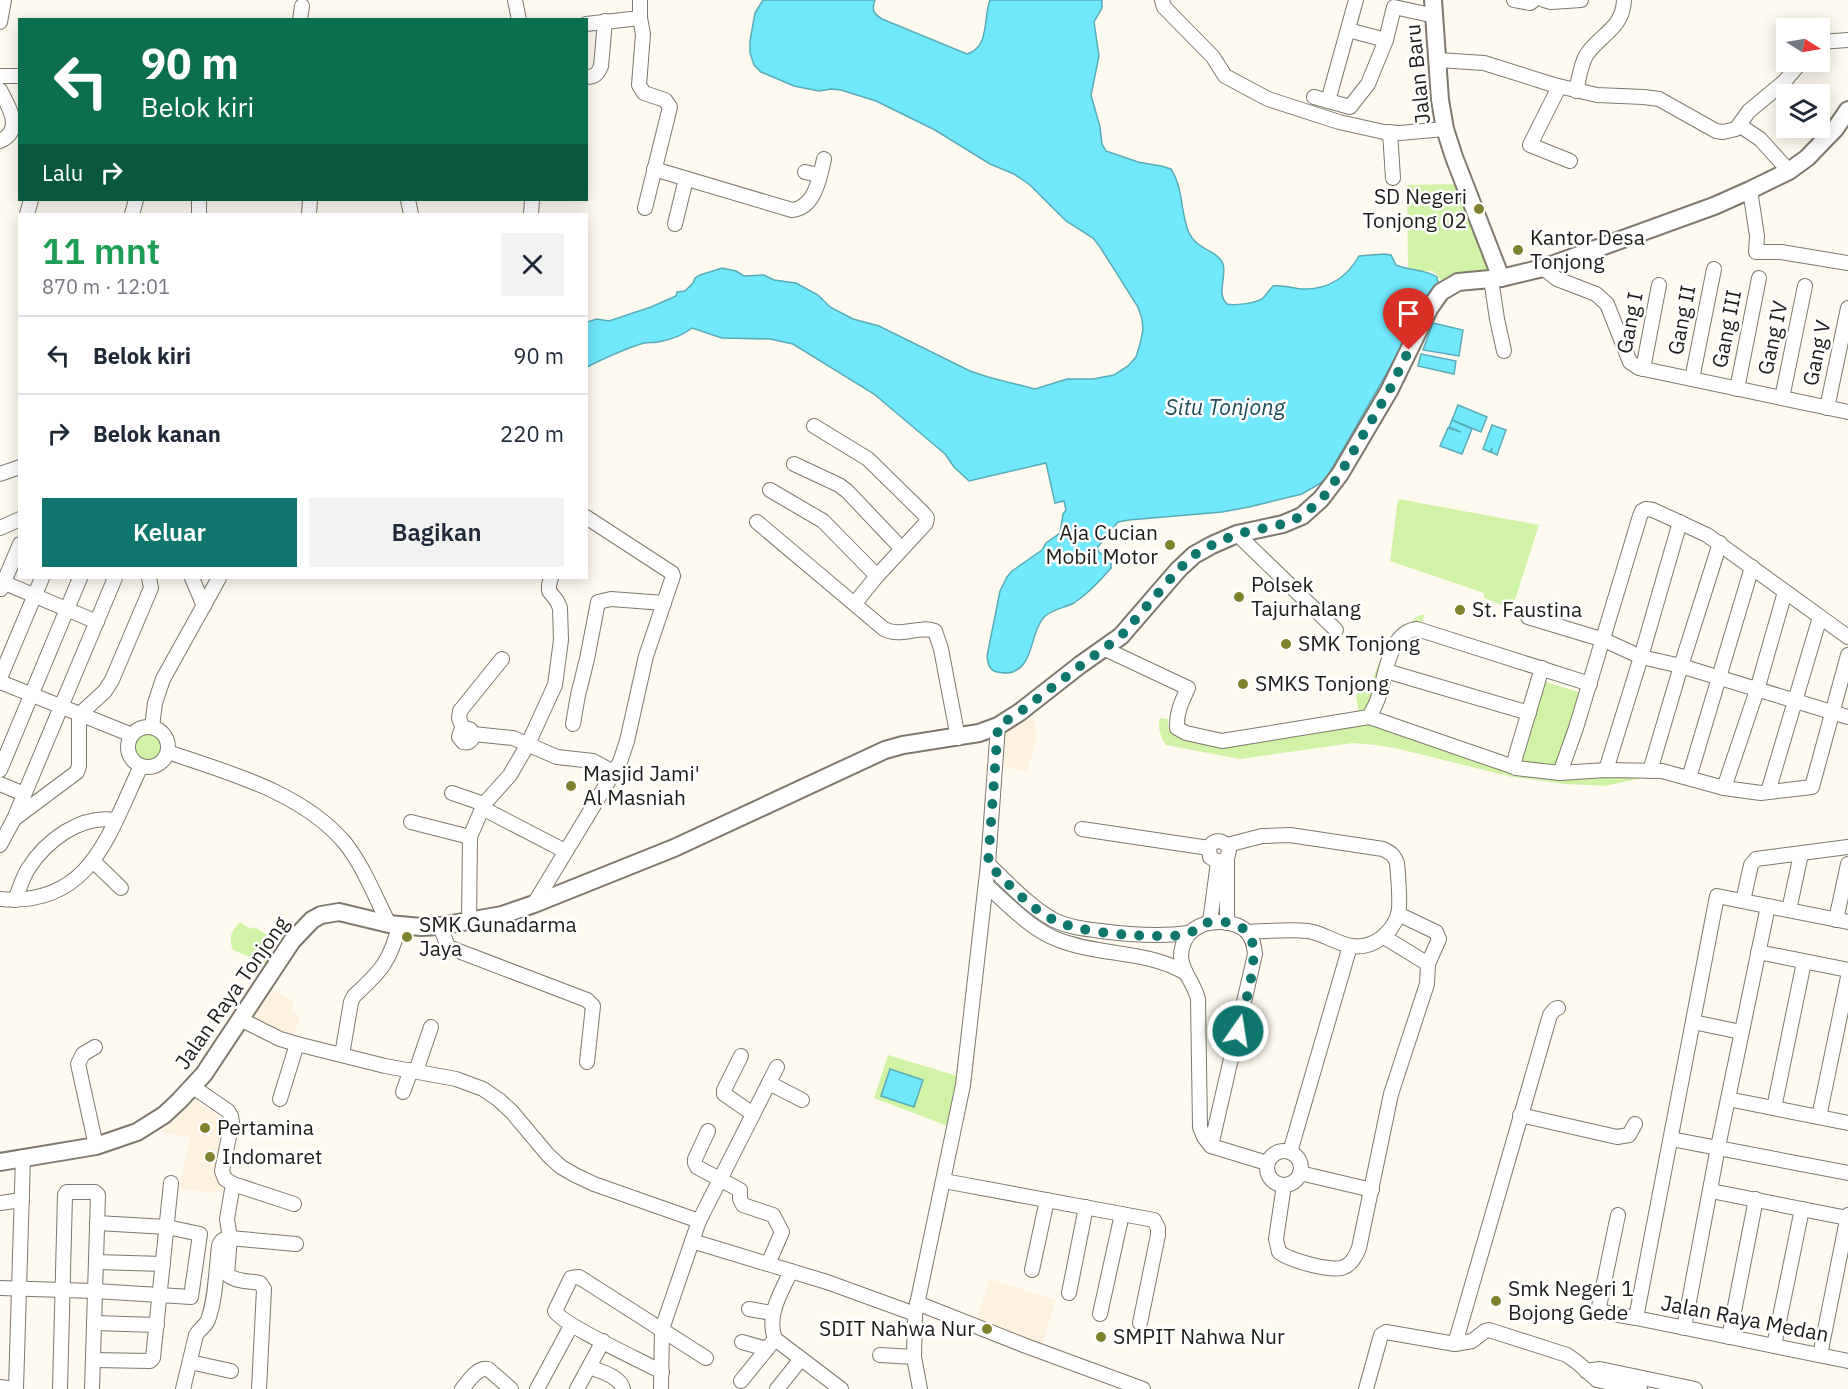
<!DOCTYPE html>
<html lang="id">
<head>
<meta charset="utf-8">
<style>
	:root { --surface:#fff; --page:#f2f2f3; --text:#1f2937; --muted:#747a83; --line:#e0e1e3; --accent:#0f766e }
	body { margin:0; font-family:"IBM Plex Sans",sans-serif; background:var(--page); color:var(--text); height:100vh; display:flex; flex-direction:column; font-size:22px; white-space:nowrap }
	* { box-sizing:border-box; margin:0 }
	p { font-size:20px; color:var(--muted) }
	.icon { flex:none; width:33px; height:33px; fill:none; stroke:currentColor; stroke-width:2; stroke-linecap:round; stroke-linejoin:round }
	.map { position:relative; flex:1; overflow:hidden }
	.side { position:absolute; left:18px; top:213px; width:570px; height:366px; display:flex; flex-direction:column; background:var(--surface); border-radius:0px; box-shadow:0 3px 15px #0003 }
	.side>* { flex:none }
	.hud { position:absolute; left:18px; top:18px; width:570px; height:183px; border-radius:0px; box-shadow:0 3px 15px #0003; background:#0b6e4f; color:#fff; overflow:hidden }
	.needle { width:39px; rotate:101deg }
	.controls { position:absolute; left:1776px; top:18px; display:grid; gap:12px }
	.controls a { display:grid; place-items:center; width:54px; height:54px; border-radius:0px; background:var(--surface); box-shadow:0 3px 15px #0003; font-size:30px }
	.pin { position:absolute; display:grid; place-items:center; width:51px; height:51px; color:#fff; margin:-62px -26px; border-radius:50% 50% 50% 0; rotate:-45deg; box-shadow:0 0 6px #0007 }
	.pin .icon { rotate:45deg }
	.me { position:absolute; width:66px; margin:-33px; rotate:13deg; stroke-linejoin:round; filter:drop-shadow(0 0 4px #0008) }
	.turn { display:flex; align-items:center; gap:21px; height:126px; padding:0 24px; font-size:27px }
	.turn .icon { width:78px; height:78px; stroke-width:2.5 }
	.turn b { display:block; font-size:42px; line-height:51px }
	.then { display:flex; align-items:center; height:57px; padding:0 24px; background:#0003; gap:12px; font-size:22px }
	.round { display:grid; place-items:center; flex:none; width:63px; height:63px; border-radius:0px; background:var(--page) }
	.summary { display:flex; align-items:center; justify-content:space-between; height:102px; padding:0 24px }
	h1 { font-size:36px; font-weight:600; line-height:45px; color:#1e9e55 }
	.action { display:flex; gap:12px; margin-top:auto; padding:12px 24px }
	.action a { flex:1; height:69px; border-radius:0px; background:var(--accent); color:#fff; font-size:24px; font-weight:600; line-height:69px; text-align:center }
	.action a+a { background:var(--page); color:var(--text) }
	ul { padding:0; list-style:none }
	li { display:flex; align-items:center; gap:18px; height:78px; padding:0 24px; border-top:2px solid var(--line) }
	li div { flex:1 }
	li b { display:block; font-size:22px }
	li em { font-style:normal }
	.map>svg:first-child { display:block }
	.built { fill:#fcf2de }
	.green { fill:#d1f3a5 }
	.water { fill:#72e8fc; stroke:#59abb8; stroke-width:1.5 }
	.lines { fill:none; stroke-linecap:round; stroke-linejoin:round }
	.minor-casing { stroke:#7e786d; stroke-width:16 }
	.major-casing { stroke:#7e786d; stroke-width:20 }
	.minor { stroke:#fff; stroke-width:14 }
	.major { stroke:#fff; stroke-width:16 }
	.route { stroke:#0f766e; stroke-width:10; stroke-dasharray:0 18 }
	.poi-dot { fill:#7f822d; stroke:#fff; stroke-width:2 }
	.labels { text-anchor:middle; stroke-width:5; stroke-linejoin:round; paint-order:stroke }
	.street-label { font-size:21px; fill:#1f1d18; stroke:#fff }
	.poi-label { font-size:21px; fill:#1f1d18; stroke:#fff; text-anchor:start }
	.water-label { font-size:22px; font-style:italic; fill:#1a4e57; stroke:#fff }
</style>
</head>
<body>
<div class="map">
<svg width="1848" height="1389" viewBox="0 0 1848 1389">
	<rect width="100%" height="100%" fill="#fffaf0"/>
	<g class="built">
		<path d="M1033 713 1037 738 1027 772 1001 766 1005 733Z"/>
		<path d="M266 987 294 1001 292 1012 300 1016 292 1041 245 1019Z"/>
		<path d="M195 1100 228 1123 217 1179 227 1192 214 1190 213 1193 179 1189 190 1138 161 1132Z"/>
		<path d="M990 1279 1056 1300 1041 1348 974 1326Z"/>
	</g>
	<g class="green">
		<path d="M1460 184 1494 272 1457 276 1441 280 1433 271H1420L1408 269 1407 185Z"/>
		<path d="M1398 499 1539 525 1512 609 1484 598V593L1390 561Z"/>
		<path d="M1425 614 1419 628 1403 633 1367 713 1359 716 1356 695 1373 678 1386 645 1418 616Z"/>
		<path d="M1542 681 1582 693 1559 770 1518 761Z"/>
		<path d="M1160 718 1168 719C1166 739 1182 738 1197 741L1373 724 1582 777 1601 778 1610 772 1655 775 1605 786 1565 784 1512 777 1395 748 1375 745 1353 743 1240 759 1166 745C1161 737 1157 728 1160 718Z"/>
		<circle cx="148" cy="747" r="15"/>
		<path d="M240 922 250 929 254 927 269 936 268 942 274 957 269 965 233 950C228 938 231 931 240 922Z"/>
		<path d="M888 1055 961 1077 953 1128 874 1098Z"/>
	</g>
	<g class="water">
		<path d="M763 0H875C871 10 874 14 882 19L967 54C990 47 983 18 990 0H1102V8L1094 22 1099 56 1091 95 1100 127 1102 144 1106 151 1138 162 1161 166 1171 169C1184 189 1180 212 1189 233 1197 250 1219 251 1223 264 1227 277 1216 293 1227 304 1234 306 1258 303 1263 298 1267 294 1269 290 1273 286 1283 285 1292 288 1301 289 1327 290 1346 279 1359 256L1384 254 1391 255 1396 265C1410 271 1425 269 1437 277L1438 284 1327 477 1321 483 1302 494 1249 507 1222 512 1129 520 1118 522 1097 548 1099 552 1111 561V568C1100 581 1089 593 1074 603 1064 608 1053 609 1044 617 1029 633 1035 669 1008 673 1003 673 999 673 994 671 988 668 988 662 987 656L1000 591 1007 577 1012 571 1042 550 1046 543 1060 533 1063 514 1066 510 1064 501 1055 503 1046 463 969 481 954 467 945 454 874 394 793 344 770 339 722 338 692 328C682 336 670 340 658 342 653 343 648 342 644 343 624 349 605 358 587 367V322L597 319 609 321 651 307 676 296 677 292 685 291 693 283 695 278 700 275 722 268 736 271 744 276 764 275 774 280 796 283 818 295 830 307 853 319 879 326 970 371 988 377 1035 389 1067 379H1093L1114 375 1128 366 1136 357 1140 344 1143 330 1142 319 1138 307 1100 247 1093 238 1066 221 1030 185 1014 174 990 164 935 130 876 101 841 90 831 89 819 91 794 86 761 72 754 65 750 53V41L755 13Z"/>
		<path d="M1433 323 1463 330 1459 356 1423 350Z"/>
		<path d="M1421 354 1456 361 1454 374 1418 366Z"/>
		<path d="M1458 405 1487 417 1481 432 1452 420Z"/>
		<path d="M1452 420 1472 429 1462 454 1440 446 1448 428 1461 432 1449 427Z"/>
		<path d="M1492 425 1506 430 1497 455 1491 452 1492 448 1490 452 1483 449Z"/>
		<path d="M890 1069 923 1080 914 1107 881 1096Z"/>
	</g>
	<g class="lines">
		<defs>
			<g id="minor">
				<path d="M515 0 519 20"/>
				<path d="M640 0V18L643 34 639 85 644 93 665 100 670 107 645 208"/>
				<path d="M1162 0 1164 7 1213 57 1225 76 1268 99 1339 122 1384 132 1400 133 1445 129"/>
				<path d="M1514 0 1530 3 1534 0"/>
				<path d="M1544 0 1551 2 1581 0"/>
				<path d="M300 20 302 6"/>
				<path d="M0 22 4 0"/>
				<path d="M586 24 640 18"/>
				<path d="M1348 30 1386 40"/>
				<path d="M1820 42 1848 40"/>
				<path d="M1438 60 1484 63 1554 85 1597 95 1644 97 1659 99 1716 131 1723 132 1736 129 1749 111 1784 82 1801 62"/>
				<path d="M0 76H20"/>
				<path d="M586 77C595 77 598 74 601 66L605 21"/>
				<path d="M1559 87 1530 145 1570 161"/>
				<path d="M0 90C9 107 24 130 0 141"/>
				<path d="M1576 91C1579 80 1580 65 1587 54 1601 34 1623 28 1624 0"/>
				<path d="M1314 97 1350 107 1368 84 1386 40 1394 7 1435 16"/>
				<path d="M1328 101 1356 0"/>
				<path d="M1739 125 1760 139 1789 171"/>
				<path d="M1390 132 1393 178"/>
				<path d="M654 169 792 210C815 208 820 177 824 159"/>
				<path d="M805 172 814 174 819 179"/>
				<path d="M1750 190 1757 236 1756 252H1781L1848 263"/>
				<path d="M199 200V214"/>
				<path d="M408 200 411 214"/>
				<path d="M27 214 31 200"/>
				<path d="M132 214 136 200"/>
				<path d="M309 214 310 200"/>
				<path d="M531 214 532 200"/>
				<path d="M675 224 686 179"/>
				<path d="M1543 268 1557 279 1596 294 1607 304 1630 362 1639 368 1848 412"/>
				<path d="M1491 279 1497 319 1504 351"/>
				<path d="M1643 369 1659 285"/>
				<path d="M1692 379 1714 269"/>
				<path d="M1737 389 1759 278"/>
				<path d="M1782 398 1805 286"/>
				<path d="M1827 408 1848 308"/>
				<path d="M814 426 868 459 924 514 927 518 926 523 877 576 855 603"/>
				<path d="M794 464 839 485 847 491 902 549"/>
				<path d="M0 474 20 467"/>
				<path d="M770 490 823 521 877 576"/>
				<path d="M757 522 884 629C901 638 918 625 935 631L941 649 958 738"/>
				<path d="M0 528 20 519"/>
				<path d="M1237 534 1336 630"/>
				<path d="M192 578 204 606"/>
				<path d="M0 581 97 622"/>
				<path d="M1 589 20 544"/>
				<path d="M1528 617 1604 640 1641 657 1681 666 1848 717"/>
				<path d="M1105 649 1188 688C1182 701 1176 713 1177 728L1186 733 1222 741 1369 717C1373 710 1377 703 1379 695 1386 674 1389 632 1417 629L1590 684"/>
				<path d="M1542 668 1516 755 1514 764 1516 768 1560 773 1606 770 1662 771 1724 788 1761 793 1812 787 1848 655"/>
				<path d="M1386 671 1529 713"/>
				<path d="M0 678 42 578"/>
				<path d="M0 682 132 735"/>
				<path d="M1369 717 1514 767"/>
				<path d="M573 724 578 695 587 659 598 602 611 599 664 603"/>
				<circle cx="148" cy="747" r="20"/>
				<path d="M152 727 155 703 163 679 219 578"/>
				<path d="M463 729 459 718 460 711 502 659"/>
				<path d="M473 734C473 740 469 744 463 742L459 737 461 731C466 727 471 728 473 734L513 738 557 757 593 761 615 773"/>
				<path d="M168 752C229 773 302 792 345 843 364 867 375 897 389 924"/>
				<path d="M0 770 80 578"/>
				<path d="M1606 770 1641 657 1680 522"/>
				<path d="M1650 771 1681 666 1720 543"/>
				<path d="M1560 773 1576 728 1640 516 1642 511 1646 509 1653 510 1707 535 1848 637"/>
				<path d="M1689 778 1752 567"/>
				<path d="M0 784 24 794"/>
				<path d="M1724 788 1757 690 1785 592"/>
				<path d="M1768 792 1820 617"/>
				<path d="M452 793 484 804"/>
				<path d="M482 808 565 851"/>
				<path d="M14 819 77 772 79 766V715L105 691 112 680 151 588 149 578"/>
				<path d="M411 822 470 837"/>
				<path d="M1082 829 1209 848"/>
				<path d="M0 845 14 819 115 578"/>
				<path d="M1227 845 1229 850 1227 859 1218 862 1210 857 1209 848C1213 840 1220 839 1227 845L1262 836 1290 835 1383 849C1391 853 1394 855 1397 863 1398 875 1401 905 1398 915 1391 934 1373 949 1352 946 1337 944 1323 933 1308 931 1288 929 1267 931 1247 932"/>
				<path d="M1227 859V923"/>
				<path d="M93 861 121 888"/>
				<path d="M988 864C1008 883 1028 905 1052 919 1067 927 1084 929 1101 931 1131 935 1159 937 1189 933"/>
				<path d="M986 885C1008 904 1031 930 1059 940 1100 956 1145 950 1184 972"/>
				<path d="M0 899C91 907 109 833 141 766"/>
				<path d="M15 900C19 890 22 879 28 869 45 842 80 814 115 820"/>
				<path d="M1743 901 1751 865 1756 859 1848 847"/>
				<path d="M534 904 620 762 627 741 646 656 673 576 672 573 586 517"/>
				<path d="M1789 910 1801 854"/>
				<path d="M469 920 470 837 484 804 510 775 528 744 555 685 561 640 560 608 557 601 549 591V585L551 578"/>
				<path d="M1836 920 1848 864"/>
				<path d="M1210 922 1218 862"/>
				<path d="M1848 922 1717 896 1636 1318 1848 1361"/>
				<path d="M440 926 448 947 587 1000 593 1006 587 1062"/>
				<path d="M1384 937 1428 964"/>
				<path d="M1758 952 1848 970"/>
				<path d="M240 1019 280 1039 297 1044 385 1066 456 1079 483 1089 499 1100 512 1112 548 1155 561 1167 575 1175 594 1184 699 1221"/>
				<path d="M1693 1022 1741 1032"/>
				<path d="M95 1047 83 1054 78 1064 96 1146"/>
				<path d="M342 1055 351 1002 354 996C380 972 391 961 399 925"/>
				<path d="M741 1056 724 1090V1094L753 1114"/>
				<path d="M416 1071 431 1027"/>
				<path d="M769 1083 802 1100"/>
				<path d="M193 1087 228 1111 231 1116 232 1122 222 1171 225 1179 233 1184 227 1219 230 1238 227 1274C234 1282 250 1281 260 1283L264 1289 259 1389"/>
				<path d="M403 1092 411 1070"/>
				<path d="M280 1099 297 1044"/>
				<path d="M1728 1099 1848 1123"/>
				<path d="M1774 1108 1804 962"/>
				<path d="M1520 1115 1617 1137 1629 1135 1635 1124"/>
				<path d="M1819 1117 1848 977"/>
				<path d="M708 1131 695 1159V1163L697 1167 740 1190V1199L743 1205 773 1215 782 1232 768 1264"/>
				<path d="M1671 1139 1848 1173"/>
				<path d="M1211 1146 1255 954C1254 946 1253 938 1247 932 1241 925 1231 923 1222 922 1200 921 1182 932 1181 956 1181 971 1194 982 1198 999L1200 1127 1204 1137 1211 1146 1267 1163"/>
				<circle cx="1284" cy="1168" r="17"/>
				<path d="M1290 1152 1350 946"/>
				<path d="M1300 1173 1372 1190"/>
				<path d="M944 1181 1154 1220 1158 1228V1235L1140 1323"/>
				<path d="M233 1184 294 1204"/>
				<path d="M1284 1185 1276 1239 1279 1252C1289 1260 1333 1273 1344 1267 1352 1264 1356 1256 1359 1248L1391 1094 1427 984 1428 964 1439 939 1436 932 1398 914"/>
				<path d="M1711 1191 1847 1218"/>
				<path d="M0 1203 22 1200"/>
				<path d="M1618 1215 1599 1307 1602 1312 1636 1318"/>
				<path d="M692 1241 827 1282 915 1314"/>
				<path d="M96 1262 163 1264"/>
				<path d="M1032 1270 1047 1200"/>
				<path d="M791 1271C781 1293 766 1315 775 1339L841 1389"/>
				<path d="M0 1288 95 1291 191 1297 200 1234 167 1227 97 1223"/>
				<path d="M1069 1293 1086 1207"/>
				<path d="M917 1303 1026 1346 1143 1389"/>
				<path d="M749 1309 772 1313"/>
				<path d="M1100 1314 1122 1214"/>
				<path d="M94 1323 157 1325"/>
				<path d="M1684 1328 1718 1147 1768 906"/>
				<path d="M1729 1337 1756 1199"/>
				<path d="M742 1342 767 1349"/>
				<path d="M1455 1344 1550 1015 1555 1009 1558 1008"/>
				<path d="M1774 1346 1802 1209"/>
				<path d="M880 1355 914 1357"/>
				<path d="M1820 1355 1848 1215"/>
				<path d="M93 1360 150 1361 153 1358 171 1183"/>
				<path d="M190 1362 231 1371"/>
				<path d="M590 1367C601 1372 620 1376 623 1389"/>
				<path d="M1586 1371 1600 1369 1695 1389"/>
				<path d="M662 1372C644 1362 562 1325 555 1311L571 1278 579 1277 706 1358"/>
				<path d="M741 1381 775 1339"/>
				<path d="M0 1387 14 1389"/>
				<path d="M16 1389 23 1157"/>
				<path d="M60 1389 65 1195 67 1192H95L98 1195 92 1389"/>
				<path d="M183 1389 196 1335C199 1329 205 1327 208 1320 216 1298 216 1270 219 1246 221 1240 223 1239 230 1238L296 1244"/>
				<path d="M462 1389C469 1381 477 1367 488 1369L511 1389"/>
				<path d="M537 1389 571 1326"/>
				<path d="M577 1389 603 1341"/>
				<path d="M661 1389 662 1329 699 1221 777 1067"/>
				<path d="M777 1389 801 1359"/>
				<path d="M920 1389 914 1357 915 1314 963 1085 988 864 998 726"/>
				<path d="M1366 1389 1381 1335 1386 1332 1455 1344 1472 1341 1485 1331 1489 1330 1567 1355 1578 1363 1597 1380 1640 1389"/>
			</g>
			<g id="major">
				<path d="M1433 0 1440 100 1445 129 1454 157 1501 278"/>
				<path d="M0 1162 96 1146 137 1132 164 1115 179 1101 204 1074 292 941 312 920 321 915 339 912 389 924 421 927 440 926 502 915 534 904 674 848 885 750 903 745 979 733 998 726 1020 712 1080 665 1121 636 1178 570 1194 555 1212 545 1237 534 1283 524 1302 516 1321 499 1340 474 1389 391 1429 309 1441 292 1458 282 1501 278 1543 268 1714 206 1750 190 1789 171 1807 158 1835 129 1848 110"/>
			</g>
		</defs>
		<use href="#minor" class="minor-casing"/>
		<use href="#major" class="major-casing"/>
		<use href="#minor" class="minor"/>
		<use href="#major" class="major"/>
	</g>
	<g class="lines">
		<path class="route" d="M1238 1031C1243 1009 1263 952 1248 933 1240 923 1218 919 1206 923 1199 925 1196 930 1190 933 1181 937 1160 936 1149 936 1123 935 1078 932 1054 920 1029 908 1008 883 988 864L998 726 1020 712 1080 666 1121 636 1178 570 1194 555 1212 545 1237 534 1283 524 1302 516 1322 499 1340 474 1389 391 1409 350"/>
	</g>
	<g class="poi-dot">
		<circle cx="1479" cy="209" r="6"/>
		<circle cx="1518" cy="250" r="6"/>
		<circle cx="1170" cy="545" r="6"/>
		<circle cx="1239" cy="597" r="6"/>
		<circle cx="1460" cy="610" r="6"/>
		<circle cx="1286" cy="644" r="6"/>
		<circle cx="1243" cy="684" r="6"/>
		<circle cx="571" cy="786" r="6"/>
		<circle cx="407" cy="937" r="6"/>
		<circle cx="205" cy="1128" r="6"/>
		<circle cx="210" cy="1157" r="6"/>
		<circle cx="1496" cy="1301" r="6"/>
		<circle cx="987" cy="1329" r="6"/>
		<circle cx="1101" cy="1337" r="6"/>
	</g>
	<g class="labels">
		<g class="street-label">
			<text transform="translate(1418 74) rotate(-96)" y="7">Jalan Baru</text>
			<text transform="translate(1682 320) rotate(-79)" y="7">Gang II</text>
			<text transform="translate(1630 323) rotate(-79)" y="7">Gang I</text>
			<text transform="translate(1727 329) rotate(-79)" y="7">Gang III</text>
			<text transform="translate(1773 338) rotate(-78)" y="7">Gang IV</text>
			<text transform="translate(1817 353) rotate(-78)" y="7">Gang V</text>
			<text transform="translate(232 993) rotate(-55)" y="7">Jalan Raya Tonjong</text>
			<text transform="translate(1745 1319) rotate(11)" y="7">Jalan Raya Medan</text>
		</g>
		<g class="poi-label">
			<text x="1467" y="204" text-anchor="end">SD Negeri<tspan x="1467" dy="24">Tonjong 02</tspan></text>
			<text x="1530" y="245">Kantor Desa<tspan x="1530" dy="24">Tonjong</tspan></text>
			<text x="1158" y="540" text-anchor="end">Aja Cucian<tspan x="1158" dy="24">Mobil Motor</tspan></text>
			<text x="1251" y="592">Polsek<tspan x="1251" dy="24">Tajurhalang</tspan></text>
			<text x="1472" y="617">St. Faustina</text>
			<text x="1298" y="651">SMK Tonjong</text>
			<text x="1255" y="691">SMKS Tonjong</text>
			<text x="583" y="781">Masjid Jami'<tspan x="583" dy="24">Al Masniah</tspan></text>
			<text x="419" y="932">SMK Gunadarma<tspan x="419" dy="24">Jaya</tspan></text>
			<text x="217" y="1135">Pertamina</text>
			<text x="222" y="1164">Indomaret</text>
			<text x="1508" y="1296">Smk Negeri 1<tspan x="1508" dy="24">Bojong Gede</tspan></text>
			<text x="975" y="1336" text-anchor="end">SDIT Nahwa Nur</text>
			<text x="1113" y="1344">SMPIT Nahwa Nur</text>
		</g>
		<g class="water-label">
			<text x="1225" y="415">Situ Tonjong</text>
		</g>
	</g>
</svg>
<div class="controls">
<a><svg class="needle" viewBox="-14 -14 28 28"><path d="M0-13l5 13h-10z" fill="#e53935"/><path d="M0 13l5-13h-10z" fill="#747a83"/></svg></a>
<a><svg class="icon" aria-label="layers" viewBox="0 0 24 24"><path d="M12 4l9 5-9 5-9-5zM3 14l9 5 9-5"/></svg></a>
</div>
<div class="pin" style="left:1409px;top:350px;background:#d93025"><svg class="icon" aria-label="arrive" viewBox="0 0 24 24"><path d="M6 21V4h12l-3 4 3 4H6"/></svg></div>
<svg class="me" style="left:1238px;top:1031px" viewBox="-20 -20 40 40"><circle r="17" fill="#0f766e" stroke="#fff" stroke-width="3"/><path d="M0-11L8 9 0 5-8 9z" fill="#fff"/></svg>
<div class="hud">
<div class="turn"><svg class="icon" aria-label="left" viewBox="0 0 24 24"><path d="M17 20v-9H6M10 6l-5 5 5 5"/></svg><div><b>90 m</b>Belok kiri</div></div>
<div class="then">Lalu<svg class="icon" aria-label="right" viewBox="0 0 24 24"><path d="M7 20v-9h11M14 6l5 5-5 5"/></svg></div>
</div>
<section class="side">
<div class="summary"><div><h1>11 mnt</h1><p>870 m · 12:01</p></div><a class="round"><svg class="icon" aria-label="close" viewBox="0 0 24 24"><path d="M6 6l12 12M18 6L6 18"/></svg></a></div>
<ul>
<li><svg class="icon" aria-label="left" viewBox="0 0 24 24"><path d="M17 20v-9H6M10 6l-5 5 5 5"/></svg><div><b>Belok kiri</b></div><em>90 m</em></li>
<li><svg class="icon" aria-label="right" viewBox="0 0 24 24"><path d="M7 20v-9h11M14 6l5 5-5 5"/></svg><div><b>Belok kanan</b></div><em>220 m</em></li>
</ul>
<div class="action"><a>Keluar</a><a>Bagikan</a></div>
</section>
</div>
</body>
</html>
